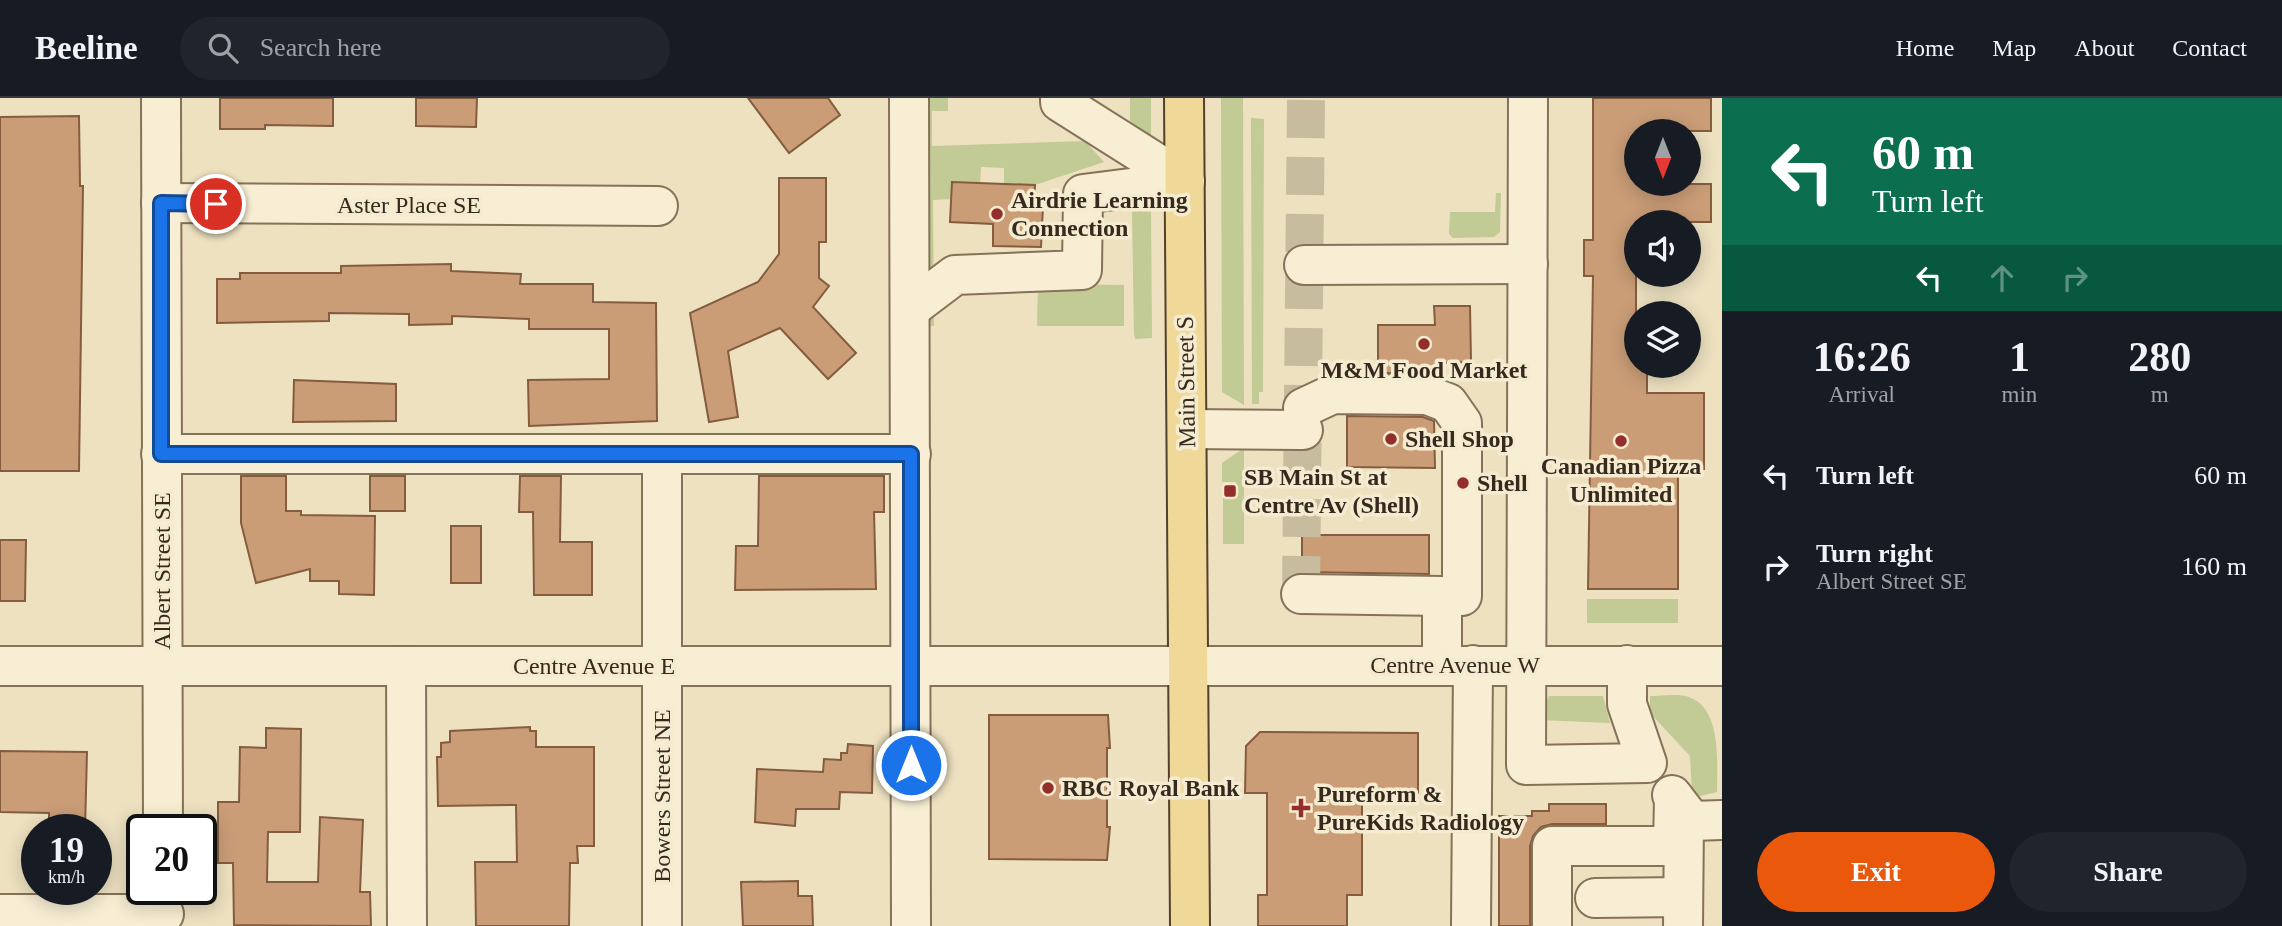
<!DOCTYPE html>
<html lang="en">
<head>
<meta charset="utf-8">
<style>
	:root { --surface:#171b24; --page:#20242c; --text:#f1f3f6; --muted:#9ea1a6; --line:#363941; --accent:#ea580c }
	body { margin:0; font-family:"Times New Roman",serif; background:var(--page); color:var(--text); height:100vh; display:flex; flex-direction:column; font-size:26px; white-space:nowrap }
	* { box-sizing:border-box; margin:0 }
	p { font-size:23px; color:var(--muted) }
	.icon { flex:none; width:38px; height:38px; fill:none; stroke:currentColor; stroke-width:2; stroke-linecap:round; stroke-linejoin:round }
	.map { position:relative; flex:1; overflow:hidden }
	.drawer { display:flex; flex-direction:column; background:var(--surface); width:560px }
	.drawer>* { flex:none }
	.guide { background:#0b6e4f; color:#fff; overflow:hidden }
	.needle { width:46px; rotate:180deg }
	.fabs { position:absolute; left:1624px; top:21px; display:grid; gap:14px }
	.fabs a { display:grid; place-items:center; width:77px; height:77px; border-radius:50%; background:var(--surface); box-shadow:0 4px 18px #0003; font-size:35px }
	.speed { position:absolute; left:21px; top:716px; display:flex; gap:14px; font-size:35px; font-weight:700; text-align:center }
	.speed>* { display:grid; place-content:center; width:91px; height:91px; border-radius:50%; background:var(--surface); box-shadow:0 4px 18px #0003; line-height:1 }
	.speed small { font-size:18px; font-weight:400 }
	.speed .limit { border:4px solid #111; border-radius:10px; background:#fff; color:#111 }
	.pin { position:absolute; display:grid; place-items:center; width:60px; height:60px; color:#fff; margin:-30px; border:4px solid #fff; border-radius:50%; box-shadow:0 2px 7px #0007 }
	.me { position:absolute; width:77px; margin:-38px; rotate:0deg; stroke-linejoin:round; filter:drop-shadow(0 0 5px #0008) }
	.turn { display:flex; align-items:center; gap:24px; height:147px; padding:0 35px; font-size:32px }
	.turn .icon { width:91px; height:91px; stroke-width:2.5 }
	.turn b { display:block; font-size:49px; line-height:60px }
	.lanes { display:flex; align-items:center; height:66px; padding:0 35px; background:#0003; justify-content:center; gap:35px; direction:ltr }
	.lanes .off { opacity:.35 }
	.eta { display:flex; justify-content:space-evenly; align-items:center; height:119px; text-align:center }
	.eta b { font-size:42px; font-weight:700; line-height:49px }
	.primary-button { display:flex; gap:14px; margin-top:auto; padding:14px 35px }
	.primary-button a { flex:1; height:80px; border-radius:42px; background:var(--accent); color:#fff; font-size:28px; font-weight:700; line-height:80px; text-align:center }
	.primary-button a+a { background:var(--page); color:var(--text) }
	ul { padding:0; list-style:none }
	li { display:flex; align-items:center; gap:21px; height:91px; padding:0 35px }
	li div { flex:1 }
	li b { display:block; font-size:26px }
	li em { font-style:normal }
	header { display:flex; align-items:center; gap:42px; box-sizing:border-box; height:98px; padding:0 35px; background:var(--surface); border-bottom:2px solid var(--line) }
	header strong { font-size:33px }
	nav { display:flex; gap:38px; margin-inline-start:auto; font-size:24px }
	.search { width:490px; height:63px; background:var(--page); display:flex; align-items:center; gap:18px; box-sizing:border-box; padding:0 24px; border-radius:38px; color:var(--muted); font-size:26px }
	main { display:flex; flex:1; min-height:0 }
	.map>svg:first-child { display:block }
	.green { fill:#c2ca95 }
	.building { fill:#ca9d77; stroke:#845d3f; stroke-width:2 }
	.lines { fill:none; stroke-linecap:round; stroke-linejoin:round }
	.minor-tunnel { stroke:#c8bc9f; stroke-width:38; stroke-dasharray:38 19; stroke-linecap:butt }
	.minor-casing { stroke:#857259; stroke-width:42 }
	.major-casing { stroke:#53402d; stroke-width:42 }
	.minor { stroke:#f8eed3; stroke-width:38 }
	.major { stroke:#f0d898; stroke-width:38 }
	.route-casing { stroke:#114b97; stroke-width:18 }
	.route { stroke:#1a73e8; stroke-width:12 }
	.poi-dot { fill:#932e2a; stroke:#f4ebd0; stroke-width:2.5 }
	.labels { text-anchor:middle; stroke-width:7; stroke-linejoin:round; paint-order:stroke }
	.poi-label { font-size:24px; font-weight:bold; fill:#352a1d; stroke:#f4ebd0; text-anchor:start }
	.street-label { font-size:24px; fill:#352a1d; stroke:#f4ebd0 }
</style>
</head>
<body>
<header>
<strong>Beeline</strong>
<div class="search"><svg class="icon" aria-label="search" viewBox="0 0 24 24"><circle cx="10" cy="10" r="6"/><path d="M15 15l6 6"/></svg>Search here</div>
<nav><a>Home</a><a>Map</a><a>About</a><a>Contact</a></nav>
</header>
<main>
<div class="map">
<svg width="1722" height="828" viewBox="0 0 1722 828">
	<rect width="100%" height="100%" fill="#ede1c0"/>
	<g class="green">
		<path d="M923 0H948V13H932V48L1085 43 1104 64 1035 87 1004 86V70L981 69 980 86 952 85 951 101 933 102 934 228H924Z"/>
		<path d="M1130 0H1151V38L1130 23Z"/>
		<path d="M1221 0H1243L1244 307 1222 294Z"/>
		<path d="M1251 20 1264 21 1263 294H1259V306H1252Z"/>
		<path d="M1496 95H1501L1500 134 1494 139 1453 140 1449 136 1450 114H1495Z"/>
		<path d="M1132 112 1151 113 1152 240 1135 241 1134 236Z"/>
		<path d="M1038 186 1124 187V228H1037Z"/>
		<path d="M1244 350V446H1223V399H1235L1236 384H1222V365Z"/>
		<rect x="1587" y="501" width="91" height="24"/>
		<path d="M1549 598H1603L1610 625 1539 622Z"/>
		<path d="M1650 598C1662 598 1677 595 1689 599 1722 611 1717 664 1717 694L1700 698 1692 695 1690 658 1650 615Z"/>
	</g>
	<g class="building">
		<path d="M220 0H333V28L265 27V31H220Z"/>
		<path d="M416 0H477L476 29 416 28Z"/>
		<path d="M748 0H828L840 17 789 55Z"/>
		<path d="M1593 0H1711V33H1636V86H1711V124H1636V268H1647V295H1704V371H1678V491H1588L1593 178H1584V142H1593Z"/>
		<path d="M79 18 80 88H83L79 373H0V19Z"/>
		<path d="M779 80H826V144H819V180L829 188 813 209 856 255 828 281 780 230 728 253 738 319 709 324 690 215 758 184 779 156Z"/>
		<path d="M952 84 1035 87 1034 108H1043L1041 149 993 148V126L950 124Z"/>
		<path d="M451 166V173L521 176 520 186H593V204L656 205 657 323 529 328 528 282 609 281V231H529V221L452 218V226L409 227V216L329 215V223L217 225V181H240V175H341V168Z"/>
		<path d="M1434 208H1470L1471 264 1441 265V279L1427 275H1378V227H1435Z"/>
		<path d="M294 282 396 286V323L293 324Z"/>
		<path d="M1347 318 1423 319 1434 323 1435 370 1347 369Z"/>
		<path d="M241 378H286V413H301V417L375 418 374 497 339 496V483H310V471L256 485 241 425Z"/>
		<rect x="370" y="378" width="35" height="35"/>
		<path d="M520 378H561L560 444H592V497H534L533 414H519Z"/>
		<path d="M759 378H884V414H874L876 491 735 492 736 448H758Z"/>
		<rect x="451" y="428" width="30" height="57"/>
		<path d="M1302 437H1429V476L1302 474Z"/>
		<path d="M0 442H26L25 503H0Z"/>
		<path d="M989 617H1108L1110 650H1107V729H1110L1107 762 989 761Z"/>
		<path d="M530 629V633H536V649H594V748H577L578 765H570L569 828H476L475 764H517L516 707 438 708 437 659H441V645L450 644V633Z"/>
		<path d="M266 630 301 631 300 734H268L267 784H318L320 719 363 722 360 794H370L371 828 234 827 233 765H218V704H239L240 649 266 650Z"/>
		<path d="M1260 634 1418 635V695H1362V797H1347V828H1258V797H1267V695H1245L1246 648Z"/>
		<path d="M848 646 873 648 872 695 840 694 839 711H796L795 728 755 724 757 671 823 674 824 661 841 662V655H847Z"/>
		<path d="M0 653 87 654 85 732H49V715L0 714Z"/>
		<path d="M1549 706H1606V726H1552L1541 729 1533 738 1530 748V828H1499V718H1532V713H1549Z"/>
		<path d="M798 783V798H812L813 828H743L741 784Z"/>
	</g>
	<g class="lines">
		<path class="minor-tunnel" d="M1301 496 1306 0"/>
		<defs>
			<g id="minor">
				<path d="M161 0 163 732"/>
				<path d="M909 0 911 828"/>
				<path d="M1528 0 1526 667 1647 665 1627 606V567"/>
				<path d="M161 105 658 108"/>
				<path d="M1304 167 1528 166"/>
				<path d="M910 211 955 177 1082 172 1083 96 1185 83 1060 4V0"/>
				<path d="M1303 310 1333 296 1427 297 1448 305 1462 325V498H1442"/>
				<path d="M1187 331 1303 332"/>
				<path d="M161 356H911"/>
				<path d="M662 356V828"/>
				<path d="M1301 496 1442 498V567"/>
				<path d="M0 568H1722"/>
				<path d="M406 568 407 828"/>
				<path d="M1672 697 1692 723 1722 722"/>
				<path d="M1595 800 1683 799"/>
				<path d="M0 816H164"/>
				<path d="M1471 828 1473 567"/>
				<path d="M1552 828V748H1673L1674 700"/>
				<path d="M1683 828 1684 721"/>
			</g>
			<path id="major" d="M1184 0 1190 828"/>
		</defs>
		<use href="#minor" class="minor-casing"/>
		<use href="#major" class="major-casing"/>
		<use href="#minor" class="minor"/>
		<use href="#major" class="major"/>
	</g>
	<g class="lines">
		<defs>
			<path id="route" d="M216 106 161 105V356H911V667"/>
		</defs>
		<use href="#route" class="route-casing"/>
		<use href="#route" class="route"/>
	</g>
	<g class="poi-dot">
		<circle cx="997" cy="116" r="7"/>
		<circle cx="1424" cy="246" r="7"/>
		<circle cx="1391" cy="341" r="7"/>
		<circle cx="1621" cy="343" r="7"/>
		<circle cx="1463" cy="385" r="7"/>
		<rect x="1223" y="386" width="14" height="14" rx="3.5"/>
		<circle cx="1048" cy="690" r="7"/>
		<path d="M1297.5 699.5h7v7h7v7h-7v7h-7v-7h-7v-7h7z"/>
	</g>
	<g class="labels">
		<g class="poi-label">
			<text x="1011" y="110">Airdrie Learning<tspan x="1011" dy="28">Connection</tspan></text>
			<text x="1424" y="280" text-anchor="middle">M&amp;M Food Market</text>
			<text x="1405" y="349">Shell Shop</text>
			<text x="1621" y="376" text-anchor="middle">Canadian Pizza<tspan x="1621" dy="28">Unlimited</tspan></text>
			<text x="1244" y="387">SB Main St at<tspan x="1244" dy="28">Centre Av (Shell)</tspan></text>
			<text x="1477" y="393">Shell</text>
			<text x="1062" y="698">RBC Royal Bank</text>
			<text x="1317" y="704">Pureform &amp;<tspan x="1317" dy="28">PureKids Radiology</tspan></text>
		</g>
		<g class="street-label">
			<text x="409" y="115">Aster Place SE</text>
			<text transform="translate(1186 284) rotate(-91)" y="8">Main Street S</text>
			<text transform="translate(162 473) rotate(-90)" y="8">Albert Street SE</text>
			<text x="1455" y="575">Centre Avenue W</text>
			<text x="594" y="576">Centre Avenue E</text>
			<text transform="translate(662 698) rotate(-90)" y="8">Bowers Street NE</text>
		</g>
	</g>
</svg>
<div class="fabs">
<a><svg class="needle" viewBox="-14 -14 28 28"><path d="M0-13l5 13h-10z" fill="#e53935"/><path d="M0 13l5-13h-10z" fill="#9ea1a6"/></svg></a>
<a><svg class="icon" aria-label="sound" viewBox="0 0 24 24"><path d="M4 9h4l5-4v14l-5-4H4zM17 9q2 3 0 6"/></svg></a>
<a><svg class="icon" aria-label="layers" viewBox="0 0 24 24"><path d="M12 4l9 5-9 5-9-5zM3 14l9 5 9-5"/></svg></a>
</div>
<div class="speed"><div>19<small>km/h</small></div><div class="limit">20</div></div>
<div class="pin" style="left:216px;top:106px;background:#d93025"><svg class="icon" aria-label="arrive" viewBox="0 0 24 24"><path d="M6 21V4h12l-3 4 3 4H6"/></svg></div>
<svg class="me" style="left:911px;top:667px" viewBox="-20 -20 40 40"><circle r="17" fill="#1a73e8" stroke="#fff" stroke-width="3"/><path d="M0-11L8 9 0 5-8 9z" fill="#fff"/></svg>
</div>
<section class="drawer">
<div class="guide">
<div class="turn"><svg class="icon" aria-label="left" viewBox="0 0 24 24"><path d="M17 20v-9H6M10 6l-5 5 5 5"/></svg><div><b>60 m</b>Turn left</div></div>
<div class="lanes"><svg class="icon" aria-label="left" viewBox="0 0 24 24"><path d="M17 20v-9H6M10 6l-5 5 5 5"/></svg><svg class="icon off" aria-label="ahead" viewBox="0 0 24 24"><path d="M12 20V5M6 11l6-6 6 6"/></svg><svg class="icon off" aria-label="right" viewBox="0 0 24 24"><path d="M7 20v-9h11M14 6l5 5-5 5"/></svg></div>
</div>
<div class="eta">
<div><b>16:26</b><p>Arrival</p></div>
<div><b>1</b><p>min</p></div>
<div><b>280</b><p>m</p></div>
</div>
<ul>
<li><svg class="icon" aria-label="left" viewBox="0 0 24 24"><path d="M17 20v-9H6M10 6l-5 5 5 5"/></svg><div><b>Turn left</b></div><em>60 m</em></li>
<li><svg class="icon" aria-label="right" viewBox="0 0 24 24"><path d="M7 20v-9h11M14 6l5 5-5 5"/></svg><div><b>Turn right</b><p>Albert Street SE</p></div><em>160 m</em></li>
</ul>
<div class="primary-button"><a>Exit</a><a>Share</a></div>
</section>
</main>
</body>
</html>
